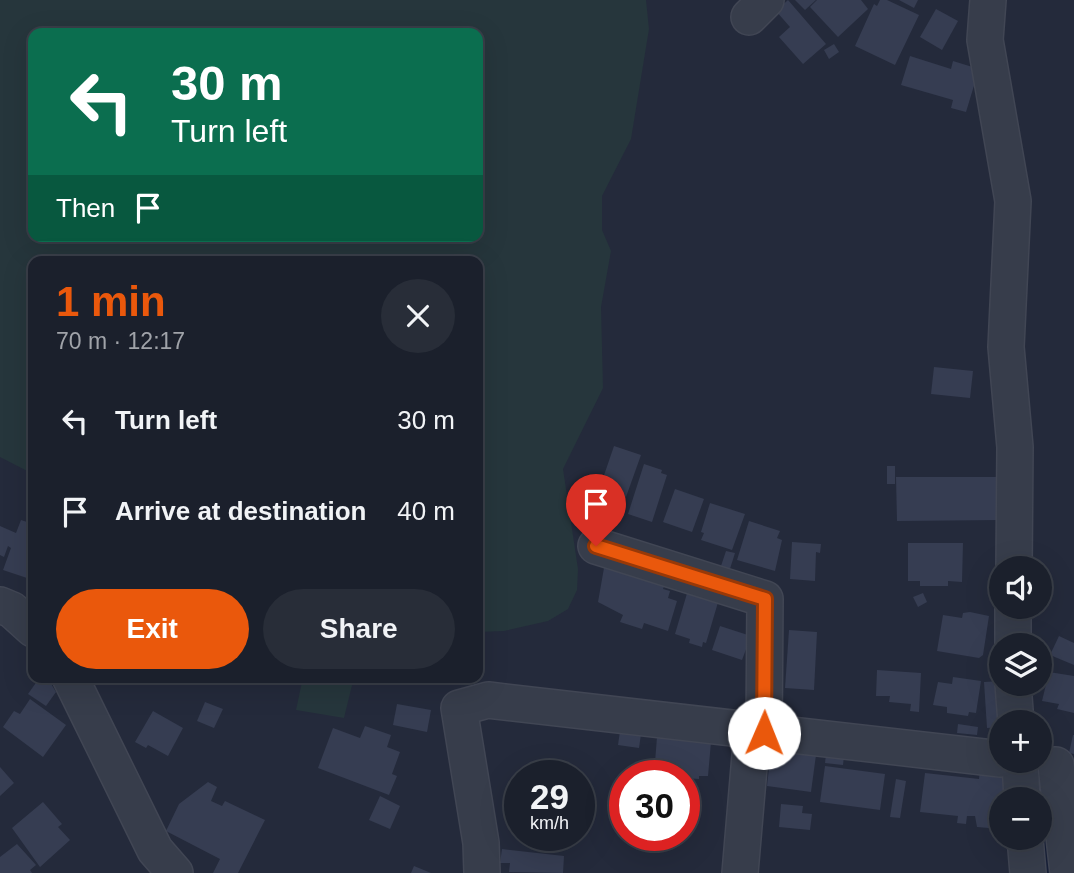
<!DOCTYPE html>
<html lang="en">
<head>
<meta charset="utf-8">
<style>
	:root { --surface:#1b202c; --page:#282d38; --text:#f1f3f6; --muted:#a0a3a9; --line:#393e48; --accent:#ea580c }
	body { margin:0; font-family:Arial,sans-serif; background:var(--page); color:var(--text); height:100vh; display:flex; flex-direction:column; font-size:26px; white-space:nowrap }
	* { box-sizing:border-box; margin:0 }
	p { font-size:23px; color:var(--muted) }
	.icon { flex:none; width:38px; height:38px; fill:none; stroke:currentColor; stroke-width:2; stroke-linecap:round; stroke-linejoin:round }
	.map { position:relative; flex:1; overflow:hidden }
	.sheet { position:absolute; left:28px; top:256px; width:455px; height:427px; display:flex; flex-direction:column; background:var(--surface); border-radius:14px; box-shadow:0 7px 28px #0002,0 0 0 2px var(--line) }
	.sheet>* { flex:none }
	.guide { position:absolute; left:28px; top:28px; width:455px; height:214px; border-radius:14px; box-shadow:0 7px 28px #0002,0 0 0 2px var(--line); background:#0b6e4f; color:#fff; overflow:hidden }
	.controls { position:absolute; left:989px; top:556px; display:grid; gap:14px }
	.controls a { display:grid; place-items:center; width:63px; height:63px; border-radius:50%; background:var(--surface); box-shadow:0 7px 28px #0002,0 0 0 2px var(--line); font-size:35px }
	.speed { position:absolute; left:504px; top:760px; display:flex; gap:14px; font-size:35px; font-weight:700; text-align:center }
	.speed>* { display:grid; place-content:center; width:91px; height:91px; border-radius:50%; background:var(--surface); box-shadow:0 7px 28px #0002,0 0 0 2px var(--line); line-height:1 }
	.speed small { font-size:18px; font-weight:400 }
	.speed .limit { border:10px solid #d22; background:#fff; color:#111 }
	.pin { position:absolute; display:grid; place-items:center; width:60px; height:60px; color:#fff; margin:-72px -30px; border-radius:50% 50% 50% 0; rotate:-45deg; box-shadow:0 0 7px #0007 }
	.pin .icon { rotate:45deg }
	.me { position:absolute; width:77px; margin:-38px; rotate:1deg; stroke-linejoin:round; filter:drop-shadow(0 0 5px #0008) }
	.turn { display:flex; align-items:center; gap:24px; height:147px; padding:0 28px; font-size:32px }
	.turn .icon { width:91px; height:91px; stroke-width:2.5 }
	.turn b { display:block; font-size:49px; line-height:60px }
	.then { display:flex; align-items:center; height:66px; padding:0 28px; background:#0003; gap:14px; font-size:26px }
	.round { display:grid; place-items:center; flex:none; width:74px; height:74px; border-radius:37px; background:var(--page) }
	.overview { display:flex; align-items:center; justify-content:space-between; height:119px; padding:0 28px }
	h1 { font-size:42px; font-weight:600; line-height:52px; color:var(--accent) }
	.action { display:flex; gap:14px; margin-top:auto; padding:14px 28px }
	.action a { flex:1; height:80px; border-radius:42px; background:var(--accent); color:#fff; font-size:28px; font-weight:600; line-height:80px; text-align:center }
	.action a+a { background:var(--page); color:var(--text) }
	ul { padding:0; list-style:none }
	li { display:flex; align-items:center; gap:21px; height:91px; padding:0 28px }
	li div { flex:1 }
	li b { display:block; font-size:26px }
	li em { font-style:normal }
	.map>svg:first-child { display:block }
	.green { fill:#26363c; fill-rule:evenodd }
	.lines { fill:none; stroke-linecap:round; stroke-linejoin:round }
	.stream { stroke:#182038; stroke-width:9 }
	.building { fill:#363d52 }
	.minor-casing { stroke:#414654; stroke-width:38 }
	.minor { stroke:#373d4b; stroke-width:35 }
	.route-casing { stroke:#983908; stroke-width:18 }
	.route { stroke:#ea580c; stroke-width:12 }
</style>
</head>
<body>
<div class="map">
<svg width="1074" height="873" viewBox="0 0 1074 873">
	<rect width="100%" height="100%" fill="#242a3b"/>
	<g class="green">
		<path d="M0 0H646L649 29 631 139 602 196V230L611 251 601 307 603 388 563 469 578 569 577 590 568 609 548 621 504 631 478 632V261H33V474L0 457ZM33 33H478V236H33Z"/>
		<path d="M303 677H354L344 718 296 710Z"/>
	</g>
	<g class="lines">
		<path class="stream" d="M1040 785 1049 873"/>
	</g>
	<g class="building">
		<path d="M788 0 826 44 803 64 779 37 790 27 776 11Z"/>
		<path d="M795 0H816L805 10Z"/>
		<path d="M817 0H861L868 9 838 37 810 7Z"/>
		<path d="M880 0H887L919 15 895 65 855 46 874 4 877 6Z"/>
		<path d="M899 0H918L914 8Z"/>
		<path d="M936 9 958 21 942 50 920 37Z"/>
		<path d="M834 44 839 52 829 59 824 50Z"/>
		<path d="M910 56 951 69 953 61 979 69 966 112 951 108 953 100 901 85Z"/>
		<path d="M934 367 973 371 970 398 931 394Z"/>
		<path d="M614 446 641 455 626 497 600 487Z"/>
		<path d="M644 464 662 470 661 473 667 475 652 522 628 514Z"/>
		<rect x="887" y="466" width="8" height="18"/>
		<path d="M896 477H1000V520L897 521Z"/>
		<path d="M675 489 704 499 692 532 663 522Z"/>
		<path d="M710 503 745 514 732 550 701 540 704 533 701 532Z"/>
		<path d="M21 520 33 524V580L3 570 11 548 8 546 4 557 0 555V526L16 533Z"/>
		<path d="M749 521 780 531 777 538 782 540 775 571 737 560Z"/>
		<path d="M792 542 821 544 820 553 816 552 815 581 790 579Z"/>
		<path d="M908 543H963L962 582 948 581V586H920V581H908Z"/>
		<path d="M726 551 735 553 729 572 720 569Z"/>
		<path d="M604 568 665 584 663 589 670 591 668 598 677 601 668 631 644 623 642 629 620 622 623 615 598 602Z"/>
		<path d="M688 590 719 599 706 643 703 642 702 647 689 643 690 639 675 634Z"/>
		<path d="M923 593 927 602 918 607 913 597Z"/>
		<path d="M970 612 989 616 983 655 979 658 937 651 943 615 962 618 963 613Z"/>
		<path d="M720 626 751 636 742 660 712 650Z"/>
		<path d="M789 630 817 632 814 690 785 688Z"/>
		<path d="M1059 636 1074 643V665L1050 655Z"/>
		<path d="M877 670 921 673 919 712 910 711 911 704 889 702 890 696H876Z"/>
		<path d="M1049 672 1074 676V713L1057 709 1059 704 1042 701Z"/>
		<path d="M40 677H47L56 692 46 706 28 694Z"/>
		<path d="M953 677 981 681 976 713 969 712 968 716 947 713V707L933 705 938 682 952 684Z"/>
		<path d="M1001 681V727L987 728 984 682Z"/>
		<path d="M30 699 66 725 43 757 3 727 14 711 20 714Z"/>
		<path d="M205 702 223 709 214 728 197 721Z"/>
		<path d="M397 704 431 710 427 732 393 725Z"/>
		<path d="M153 711 183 728 168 756 148 745 146 748 135 742Z"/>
		<path d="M958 724 978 727 977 735 957 733Z"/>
		<path d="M365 726 391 735 387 747 400 752 392 774 397 776 389 795 318 768 333 728 360 738Z"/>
		<path d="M620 731 641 734 639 748 618 745Z"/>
		<path d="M1073 735H1074V754L1069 753Z"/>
		<path d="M657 737 711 742 708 776H699V779L684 778V775H654Z"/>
		<path d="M771 750 816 755 811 792 767 786Z"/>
		<path d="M826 754 844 756 843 765 825 763Z"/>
		<path d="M825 766 885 774 880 810 820 802Z"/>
		<path d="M0 767 14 783 0 796Z"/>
		<path d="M980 770 1005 773 1003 786 1010 787 1009 800H1001V829L977 827 975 816H967L966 824 957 823 958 816 920 812 925 773 979 779Z"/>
		<path d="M896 779 906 781 900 818 890 817Z"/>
		<path d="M208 782 217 787 211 801 222 806 225 801 265 820 238 873H213L220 859 166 831 179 804Z"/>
		<path d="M380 796 400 806 390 829 369 820Z"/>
		<path d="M43 802 62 824 58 827 70 840 40 867 12 828Z"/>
		<path d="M781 804 803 806 802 813 812 814 810 830 779 827Z"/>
		<path d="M17 844 36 865 30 870 32 873H0V857Z"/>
		<path d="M502 849 564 856 563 873 509 872 510 863H500Z"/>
		<path d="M414 866 431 873H411Z"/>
	</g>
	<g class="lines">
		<defs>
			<g id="minor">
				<path d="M988 0 985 40 1013 201 1006 347 1015 447 1014 569"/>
				<path d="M749 17 766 0"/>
				<path d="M596 546 765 599 764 733"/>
				<path d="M0 605 12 610 33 629"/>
				<path d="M1013 646V607"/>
				<path d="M70 677 155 850 175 873"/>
				<path d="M1013 684 1016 723"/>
				<path d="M1020 761 1022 800"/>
				<path d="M1056 765 1068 873"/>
				<path d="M1025 838 1028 873"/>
				<path d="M482 873 481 843 459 708 488 700 1001 759"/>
				<path d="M740 873 752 732"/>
			</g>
		</defs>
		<use href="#minor" class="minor-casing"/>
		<use href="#minor" class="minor"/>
	</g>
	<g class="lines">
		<defs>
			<path id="route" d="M596 546 765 599 764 733"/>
		</defs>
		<use href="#route" class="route-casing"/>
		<use href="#route" class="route"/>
	</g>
</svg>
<div class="controls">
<a><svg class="icon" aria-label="sound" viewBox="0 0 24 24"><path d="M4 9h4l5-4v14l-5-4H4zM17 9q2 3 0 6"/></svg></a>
<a><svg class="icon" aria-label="layers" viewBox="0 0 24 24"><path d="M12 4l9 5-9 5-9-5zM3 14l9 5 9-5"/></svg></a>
<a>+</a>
<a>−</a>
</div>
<div class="speed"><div>29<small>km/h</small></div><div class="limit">30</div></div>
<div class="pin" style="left:596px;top:546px;background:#d93025"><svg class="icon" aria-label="arrive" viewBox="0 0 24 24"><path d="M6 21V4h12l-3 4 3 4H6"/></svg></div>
<svg class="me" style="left:764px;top:733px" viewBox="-20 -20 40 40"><circle r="19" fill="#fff"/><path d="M0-13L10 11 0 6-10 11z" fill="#ea580c"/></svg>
<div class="guide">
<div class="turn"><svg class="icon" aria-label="left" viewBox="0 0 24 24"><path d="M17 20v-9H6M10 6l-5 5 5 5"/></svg><div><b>30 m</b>Turn left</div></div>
<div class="then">Then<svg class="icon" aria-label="arrive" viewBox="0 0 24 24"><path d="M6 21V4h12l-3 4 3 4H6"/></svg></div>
</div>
<section class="sheet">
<div class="overview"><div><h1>1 min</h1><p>70 m · 12:17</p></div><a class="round"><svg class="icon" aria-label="close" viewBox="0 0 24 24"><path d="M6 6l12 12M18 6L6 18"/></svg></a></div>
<ul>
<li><svg class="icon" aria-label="left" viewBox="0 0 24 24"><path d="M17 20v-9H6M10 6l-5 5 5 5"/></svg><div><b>Turn left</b></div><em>30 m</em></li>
<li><svg class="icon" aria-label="arrive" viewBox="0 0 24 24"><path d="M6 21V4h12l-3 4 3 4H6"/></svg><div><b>Arrive at destination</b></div><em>40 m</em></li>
</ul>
<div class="action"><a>Exit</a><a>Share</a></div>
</section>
</div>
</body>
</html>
